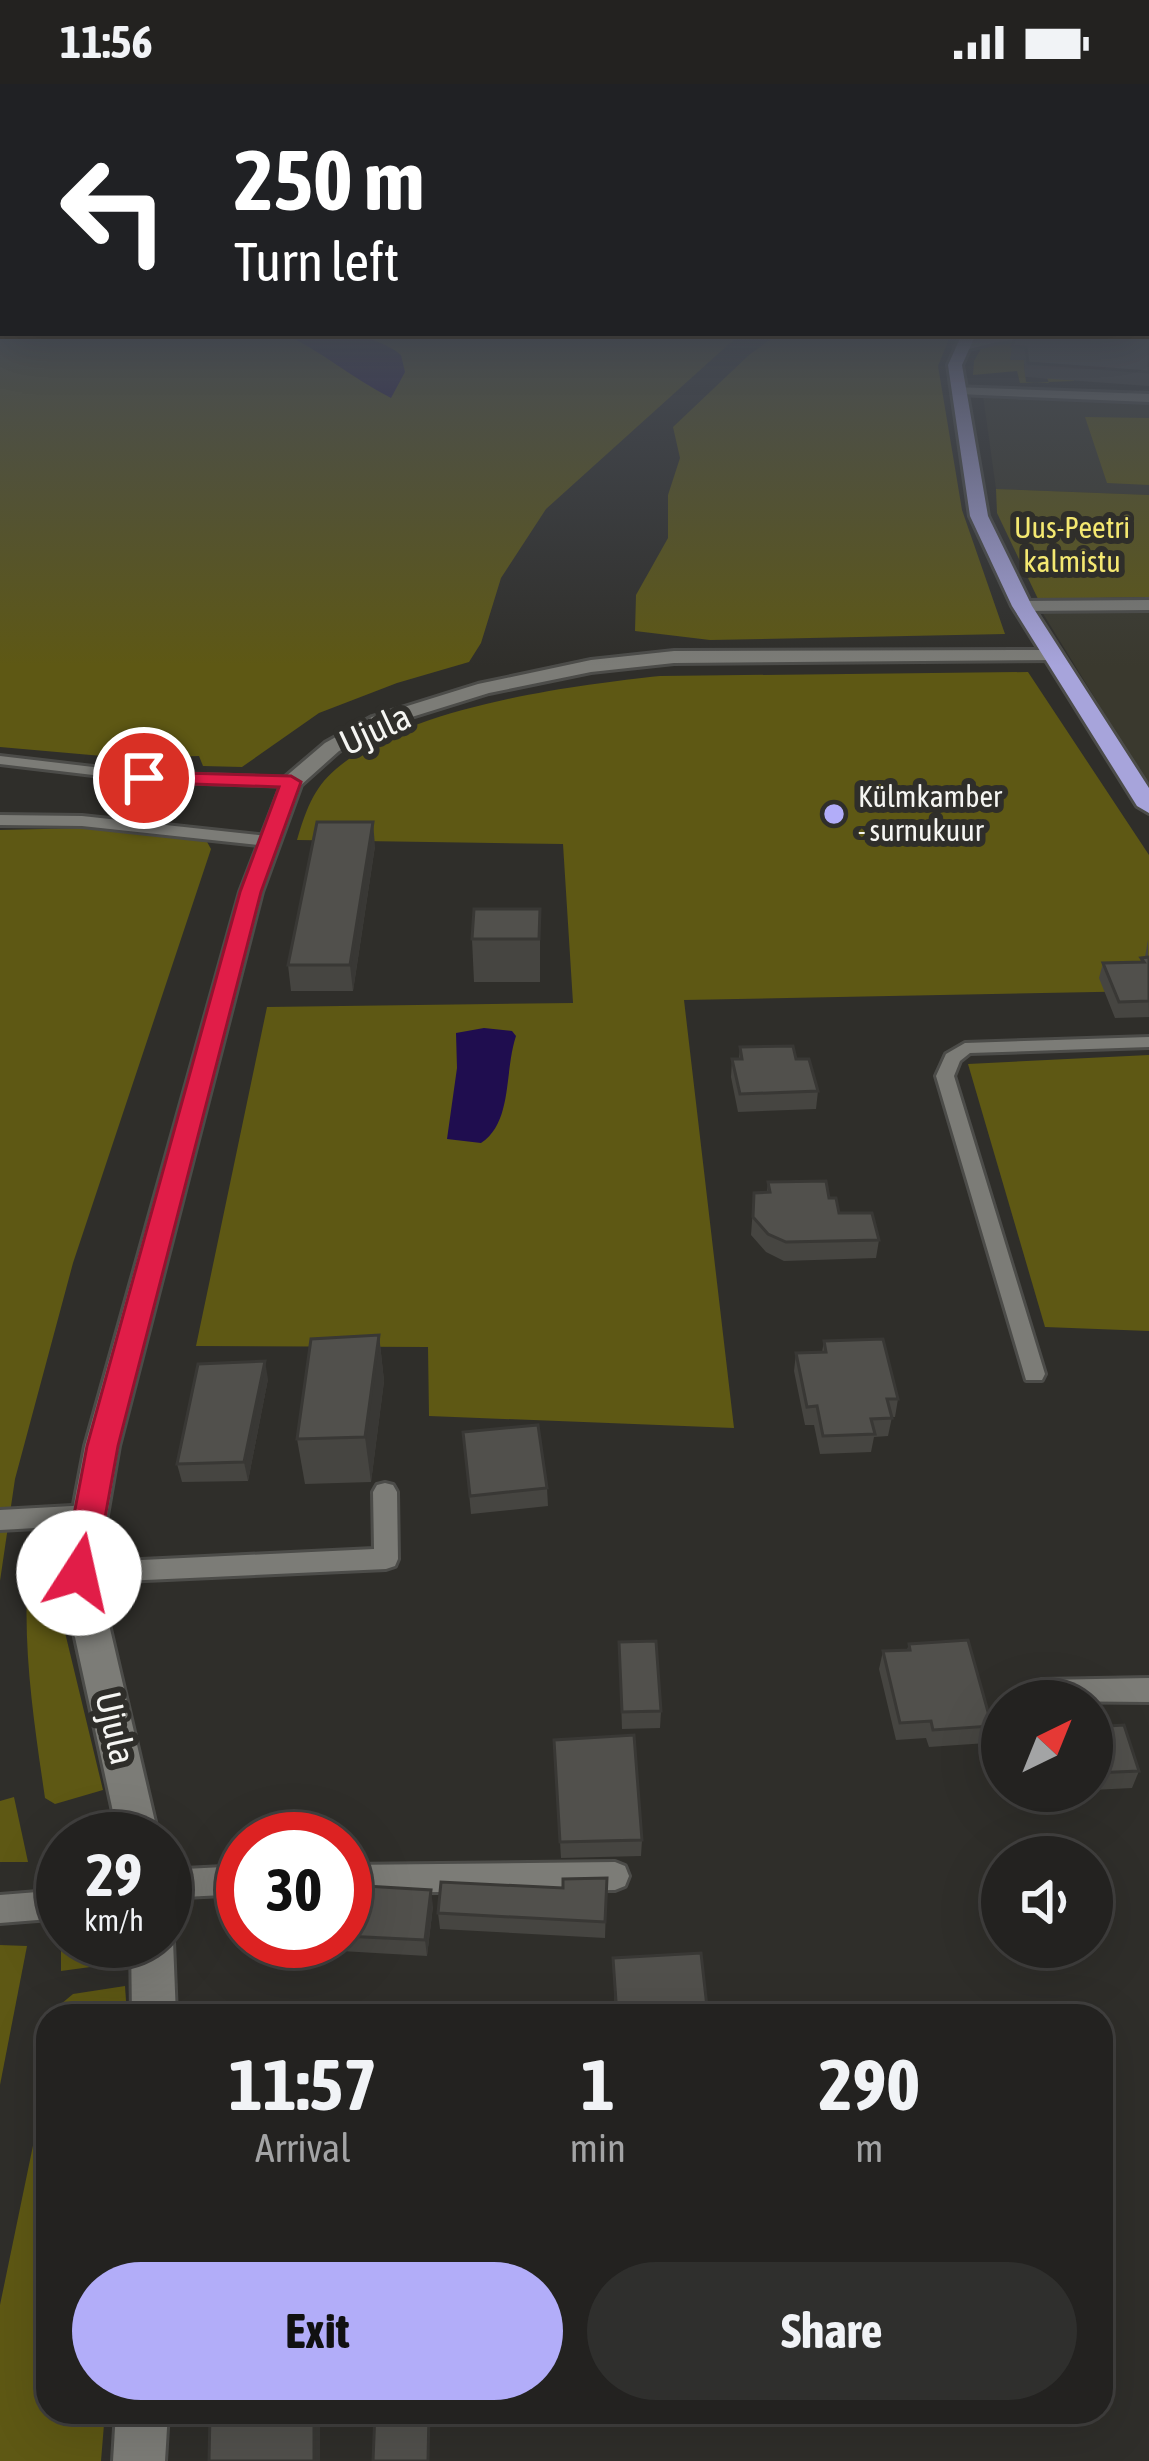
<!DOCTYPE html>
<html lang="en">
<head>
<meta charset="utf-8">
<style>
	:root { --surface:#232220; --page:#2f2f2d; --text:#f1f3f6; --muted:#a3a4a5; --line:#403f3e; --accent:#b2adf9 }
	body { margin:0; font-family:"Asap Condensed",sans-serif; background:var(--page); color:var(--text); height:100vh; display:flex; flex-direction:column; font-size:45px; white-space:nowrap }
	* { box-sizing:border-box; margin:0 }
	p { font-size:39px; color:var(--muted) }
	.icon { flex:none; width:66px; height:66px; fill:none; stroke:currentColor; stroke-width:2; stroke-linecap:round; stroke-linejoin:round }
	.map { position:relative; flex:1; overflow:hidden }
	.side { position:absolute; left:36px; top:1920px; width:1077px; height:420px; display:flex; flex-direction:column; background:var(--surface); border-radius:36px; box-shadow:0 12px 48px #0002,0 0 0 3px var(--line) }
	.side>* { flex:none }
	.hud { position:absolute; left:0px; top:0px; width:1149px; height:252px; box-shadow:0 12px 48px #0002,0 0 0 3px var(--line); background:#202124; color:#fff; overflow:hidden }
	.needle { width:78px; rotate:43deg }
	.tools { position:absolute; left:981px; top:1596px; display:grid; gap:24px }
	.tools a { display:grid; place-items:center; width:132px; height:132px; border-radius:50%; background:var(--surface); box-shadow:0 12px 48px #0002,0 0 0 3px var(--line); font-size:60px }
	.speed { position:absolute; left:36px; top:1728px; display:flex; gap:24px; font-size:60px; font-weight:700; text-align:center }
	.speed>* { display:grid; place-content:center; width:156px; height:156px; border-radius:50%; background:var(--surface); box-shadow:0 12px 48px #0002,0 0 0 3px var(--line); line-height:1 }
	.speed small { font-size:30px; font-weight:400 }
	.speed .limit { border:18px solid #d22; background:#fff; color:#111 }
	.pin { position:absolute; display:grid; place-items:center; width:102px; height:102px; color:#fff; margin:-51px; border:6px solid #fff; border-radius:50%; box-shadow:0 3px 12px #0007 }
	.me { position:absolute; width:132px; margin:-66px; rotate:10deg; stroke-linejoin:round; filter:drop-shadow(0 0 9px #0008) }
	.turn { display:flex; align-items:center; gap:42px; height:252px; padding:0 36px; font-size:54px }
	.turn .icon { width:156px; height:156px; stroke-width:2.5 }
	.turn b { display:block; font-size:84px; line-height:102px }
	.eta { display:flex; justify-content:space-evenly; align-items:center; height:204px; text-align:center }
	.eta b { font-size:72px; font-weight:700; line-height:84px }
	.button { display:flex; gap:24px; margin-top:auto; padding:24px 36px }
	.button a { flex:1; height:138px; border-radius:72px; background:var(--accent); color:#111; font-size:48px; font-weight:700; line-height:138px; text-align:center }
	.button a+a { background:var(--page); color:var(--text) }
	.status { display:flex; justify-content:space-between; align-items:center; height:84px; padding:0 60px; background:var(--surface); direction:ltr }
	.status svg { height:33px; fill:currentColor }
	.map>svg:first-child { display:block }
	.built { fill:#3a392e }
	.green { fill:#5e5814 }
	.water { fill:#1f0d4f }
	.lines { fill:none; stroke-linecap:round; stroke-linejoin:round }
	.service-casing { stroke:#4c4c49; stroke-width:6 }
	.minor-casing { stroke:#4c4c49; stroke-width:6 }
	.trunk-casing { stroke:#4c4c49; stroke-width:6 }
	.service { fill:#7c7c77; fill-rule:evenodd }
	.minor { fill:#7c7c77; fill-rule:evenodd }
	.trunk { fill:#a7a4db; fill-rule:evenodd }
	.wall { fill:#464541 }
	.shaded-wall { fill:#393835 }
	.building { fill:#51504c; stroke:#393835; stroke-width:3 }
	.route { fill:#e11d48; stroke:#92132f; stroke-width:3 }
	.poi-dot { fill:#b2adf9; stroke:#2f2e2a; stroke-width:4.5 }
	.labels { text-anchor:middle; stroke-width:12; stroke-linejoin:round; paint-order:stroke }
	.far-park-label { font-size:30px; fill:#f4e871; stroke:#2f2e2a }
	.far-poi-label { font-size:30px; fill:#f5f5f2; stroke:#2f2e2a; text-anchor:start }
	.street-label { font-size:36px; fill:#f5f5f2; stroke:#2f2e2a }
</style>
</head>
<body>
<div class="status"><b>11:56</b><svg viewBox="0 0 49 12"><path d="M0 12V9h3v3zM5 12V6h3v6zM10 12V3h3v9zM15 12V0h3v12zM26 1h20v11H26zM47 4h2v5h-2z"/></svg></div>
<div class="map">
<svg width="1149" height="2377" viewBox="0 0 1149 2377">
	<rect width="100%" height="100%" fill="#2f2e2a"/>
	<g class="built">
		<path d="M983 312 1149 319V411L996 405Z"/>
		<path d="M1149 527V702L1042 528Z"/>
	</g>
	<g class="green">
		<path d="M0 250H740L546 425 501 494 481 559 469 578 397 599 319 629 242 683 203 682 199 672 125 674 0 663Z"/>
		<path d="M778 250H951L938 282 962 426 1005 550 710 556 635 547 636 511 668 454V411L680 374 673 343 749 271Z"/>
		<path d="M1021 257 1031 265 1011 267 1034 277 1024 280 1026 298 1049 299 1047 294 1072 283 1074 297 1020 299 1017 287 973 291 974 277 982 263Z"/>
		<path d="M1085 333 1149 334V401L1107 399Z"/>
		<path d="M996 405 1149 411V513L1038 515 997 429Z"/>
		<path d="M1028 588 1149 771V907L684 916 734 1344 429 1332 428 1263 196 1262 267 923 573 919 563 760 297 756C305 729 313 704 336 685 408 623 567 602 660 592Z"/>
		<path d="M86 744 206 756 211 765 73 1179 15 1395 0 1497V746Z"/>
		<path d="M1149 971V1247L1045 1243 968 980Z"/>
		<path d="M33 1447H50L59 1461 62 1536 103 1706 55 1720 45 1714C32 1625 18 1537 33 1447Z"/>
		<path d="M14 1713 28 1778H0V1717Z"/>
		<path d="M61 1853C81 1864 107 1848 120 1879L61 1887Z"/>
		<path d="M0 1861 27 1862 0 2001Z"/>
		<path d="M125 1902 127 1932H58L61 1920 73 1910Z"/>
		<path d="M48 1989V2328H105L101 2377H0V2221Z"/>
	</g>
	<g class="water">
		<path d="M285 250C325 250 368 245 401 271L405 288 391 314C352 294 324 269 285 250Z"/>
		<path d="M484 944 512 947 516 952C504 988 513 1038 481 1059L447 1055 457 984 456 949Z"/>
	</g>
	<g class="lines">
		<defs>
			<g id="service">
				<path d="M0 672 144 689 291 694 298 698 291 702 144 697 0 680Z"/>
				<path d="M0 731 82 732 267 752 275 757 267 762 82 742 0 741Z"/>
				<path d="M1149 953V963L970 969 960 977 954 992 1045 1290 1042 1296H1026L936 992 946 970 965 959Z"/>
				<path d="M385 1399 393 1401 397 1408 398 1475 395 1482 386 1485 79 1499 70 1496 67 1489 70 1482 79 1479 374 1465 373 1408 377 1401Z"/>
				<path d="M90 1421 99 1424 102 1431 99 1438 90 1441 0 1446V1426Z"/>
				<path d="M1149 1594V1618L1035 1617 1029 1608 1033 1600 1042 1596Z"/>
				<path d="M615 1778 625 1782 629 1792 625 1802 615 1806 345 1809V1781Z"/>
				<path d="M243 1782V1810L165 1814V1786Z"/>
				<path d="M63 1806V1834L0 1839V1811Z"/>
			</g>
			<g id="minor">
				<path d="M997 250H1059L1060 252 997 258 961 267 955 263Z"/>
				<path d="M952 303 1149 310V318L957 310Z"/>
				<path d="M1149 516V526L1022 527 1013 522 1022 517Z"/>
				<path d="M1054 566 1061 568V576L674 579 591 588 489 609 386 641 339 667 301 701 262 808 119 1362 97 1489 159 1755H119L61 1489 85 1362 240 808 284 694 325 659 372 633 478 600 591 576 674 567Z"/>
				<path d="M165 1842 173 1857 176 1932H132L131 1857H165Z"/>
				<path d="M116 2328H168L165 2377H113Z"/>
			</g>
			<path id="trunk" d="M962 250H976L962 281 988 432 1032 522 1149 704V729L1137 722 1012 522 970 432 948 281Z"/>
		</defs>
		<use href="#service" class="service-casing"/>
		<use href="#minor" class="minor-casing"/>
		<use href="#trunk" class="trunk-casing"/>
		<use href="#service" class="service"/>
		<use href="#minor" class="minor"/>
		<use href="#trunk" class="trunk"/>
	</g>
	<g class="wall">
		<path d="M1149 250V302L1025 293 1024 276H1010L1012 262Z"/>
		<path d="M375 762 353 907H291L288 881Z"/>
		<path d="M540 825V898H474L472 855Z"/>
		<path d="M1148 856 1149 933 1115 934 1099 894 1103 879 1140 878 1141 874 1145 873Z"/>
		<path d="M740 963 796 975 818 1007 816 1025 738 1028 731 993 732 975H739Z"/>
		<path d="M768 1098 839 1129 879 1156 876 1174 784 1177 766 1168 751 1151 754 1109H767Z"/>
		<path d="M379 1251 384 1297 371 1398 305 1400 297 1355Z"/>
		<path d="M824 1257 898 1315 895 1333H892L888 1352 874 1353 871 1368 820 1370 814 1341H805L794 1287 796 1269 822 1268Z"/>
		<path d="M268 1295 248 1397 182 1398 177 1380Z"/>
		<path d="M463 1348 547 1404 548 1422 471 1430Z"/>
		<path d="M619 1558 661 1627 660 1644 622 1645Z"/>
		<path d="M909 1560 992 1642 987 1659 929 1663 926 1654 896 1656 879 1585 883 1567 907 1566Z"/>
		<path d="M1092 1643 1139 1687 1132 1704 1092 1706Z"/>
		<path d="M555 1673 642 1756 641 1772 561 1774Z"/>
		<path d="M607 1794 605 1854 440 1845 438 1829Z"/>
		<path d="M345 1816 433 1822 427 1872 324 1866 322 1857H345Z"/>
		<path d="M613 1874 708 1932H615Z"/>
	</g>
	<g class="shaded-wall">
		<path d="M373 738 375 762 353 907 350 881Z"/>
		<path d="M379 1251 384 1297 371 1398 365 1353Z"/>
		<path d="M265 1277 268 1295 248 1397 244 1378Z"/>
		<path d="M431 1806 433 1822 427 1872 425 1856Z"/>
		<rect x="314" y="2328" width="6" height="49"/>
	</g>
	<g class="building">
		<path d="M1016 250H1149V288L1028 279 1026 263 1012 262Z"/>
		<path d="M317 738H373L350 881H288Z"/>
		<path d="M474 825H540L539 855H472Z"/>
		<path d="M1149 873V917L1119 918 1103 879 1144 878 1141 874Z"/>
		<path d="M793 962 796 975H809L818 1007 740 1010 732 975H742L740 963Z"/>
		<path d="M826 1097 829 1114H836L839 1129H872L879 1156 786 1158 768 1150 753 1133 754 1109 770 1108 768 1098Z"/>
		<path d="M379 1251 365 1353 297 1355 311 1255Z"/>
		<path d="M883 1255 898 1315H887L892 1334 871 1335 875 1350 823 1352 817 1322 807 1323 796 1269 826 1268 824 1257Z"/>
		<path d="M265 1277 244 1378 177 1380 198 1280Z"/>
		<path d="M538 1341 547 1404 470 1412 463 1348Z"/>
		<path d="M968 1556 992 1642 933 1646 931 1637 900 1639 883 1567 910 1566 909 1560Z"/>
		<path d="M656 1557 661 1627 622 1628 619 1558Z"/>
		<path d="M1124 1641 1139 1687 1092 1689V1643Z"/>
		<path d="M634 1651 642 1756 560 1758 554 1656Z"/>
		<path d="M607 1794 605 1838 438 1829 441 1798 563 1804V1795Z"/>
		<path d="M349 1801 431 1806 425 1856 345 1852V1816H347Z"/>
		<path d="M701 1869 708 1932H617L613 1874Z"/>
		<path d="M210 2328H314V2377H209Z"/>
		<path d="M375 2328H429L428 2377H373Z"/>
	</g>
	<linearGradient id="sky" x2="0" y2="1"><stop stop-color="#1a1917"/><stop offset="0.43" stop-color="#474c55"/><stop offset="1" stop-color="#474c55" stop-opacity="0"/></linearGradient>
	<rect width="1149" height="582" fill="url(#sky)"/>
	<path class="route" d="M144 688 291 692 301 698 261 808 118 1362 95 1489 90 1499 79 1503 67 1499 63 1489 87 1362 240 808 279 703 137 698 135 694Z"/>
	<circle class="poi-dot" cx="834" cy="730" r="12"/>
	<g class="labels">
		<g class="far-park-label">
			<text x="1072" y="454">Uus-Peetri<tspan x="1072" dy="34">kalmistu</tspan></text>
		</g>
		<g class="far-poi-label">
			<text x="858" y="723">Külmkamber<tspan x="858" dy="34">- surnukuur</tspan></text>
		</g>
		<g class="street-label">
			<text transform="translate(375 645) rotate(-25)" y="13">Ujula</text>
			<text transform="translate(116 1644) rotate(77)" y="13">Ujula</text>
		</g>
	</g>
</svg>
<div class="tools">
<a><svg class="needle" viewBox="-14 -14 28 28"><path d="M0-13l5 13h-10z" fill="#e53935"/><path d="M0 13l5-13h-10z" fill="#a3a4a5"/></svg></a>
<a><svg class="icon" aria-label="sound" viewBox="0 0 24 24"><path d="M4 9h4l5-4v14l-5-4H4zM17 9q2 3 0 6"/></svg></a>
</div>
<div class="speed"><div>29<small>km/h</small></div><div class="limit">30</div></div>
<div class="pin" style="left:144px;top:694px;background:#d93025"><svg class="icon" aria-label="arrive" viewBox="0 0 24 24"><path d="M6 21V4h12l-3 4 3 4H6"/></svg></div>
<svg class="me" style="left:79px;top:1489px" viewBox="-20 -20 40 40"><circle r="19" fill="#fff"/><path d="M0-13L10 11 0 6-10 11z" fill="#e11d48"/></svg>
<div class="hud">
<div class="turn"><svg class="icon" aria-label="left" viewBox="0 0 24 24"><path d="M17 20v-9H6M10 6l-5 5 5 5"/></svg><div><b>250 m</b>Turn left</div></div>
</div>
<section class="side">
<div class="eta">
<div><b>11:57</b><p>Arrival</p></div>
<div><b>1</b><p>min</p></div>
<div><b>290</b><p>m</p></div>
</div>
<div class="button"><a>Exit</a><a>Share</a></div>
</section>
</div>
</body>
</html>
